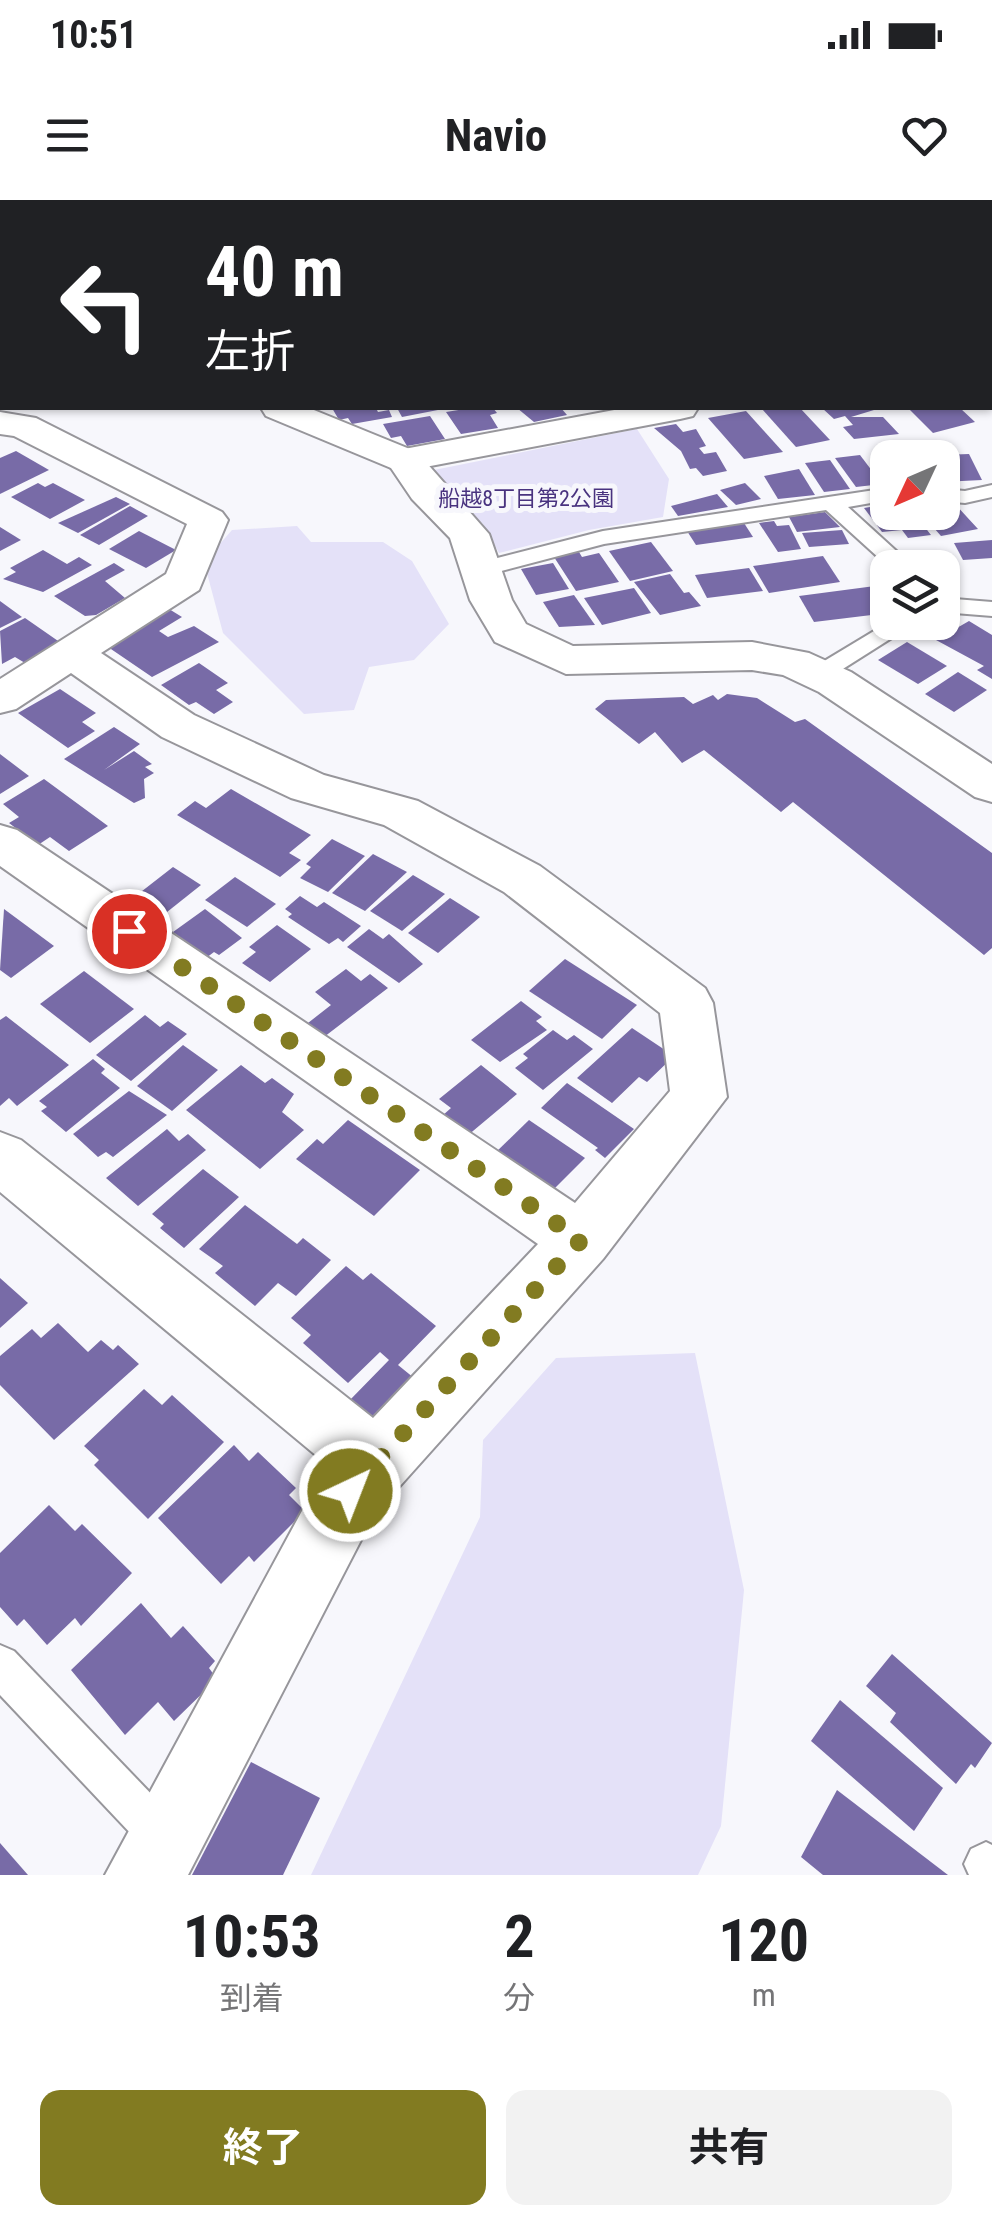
<!DOCTYPE html>
<html lang="ja">
<head>
<meta charset="utf-8">
<style>
	:root { --surface:#fff; --page:#f2f2f2; --text:#202124; --muted:#757577; --accent:#827b21 }
	body { margin:0; font-family:"Roboto Condensed","Noto Sans JP",sans-serif; background:var(--page); color:var(--text); height:100vh; display:flex; flex-direction:column; font-size:38px; white-space:nowrap }
	* { box-sizing:border-box; margin:0 }
	p { font-size:32px; color:var(--muted) }
	.icon { flex:none; width:55px; height:55px; fill:none; stroke:currentColor; stroke-width:2; stroke-linecap:round; stroke-linejoin:round }
	.map { position:relative; height:1675px; overflow:hidden }
	.drawer { display:flex; flex-direction:column; background:var(--surface); flex:1 }
	.drawer>* { flex:none }
	.hud { position:absolute; left:0px; top:0px; width:992px; height:210px; box-shadow:0 2px 8px #0004; background:#202124; color:#fff; overflow:hidden }
	.needle { width:65px; rotate:226deg }
	.fabs { position:absolute; left:870px; top:240px; display:grid; gap:20px }
	.fabs a { display:grid; place-items:center; width:90px; height:90px; border-radius:20px; background:var(--surface); box-shadow:0 2px 8px #0004; font-size:50px }
	.pin { position:absolute; display:grid; place-items:center; width:85px; height:85px; color:#fff; margin:-42px; border:5px solid #fff; border-radius:50%; box-shadow:0 2px 10px #0007 }
	.me { position:absolute; width:110px; margin:-55px; rotate:43deg; stroke-linejoin:round; filter:drop-shadow(0 0 8px #0008) }
	.turn { display:flex; align-items:center; gap:35px; height:210px; padding:0 40px; font-size:45px }
	.turn .icon { width:130px; height:130px; stroke-width:2.5 }
	.turn b { display:block; font-size:70px; line-height:85px }
	.eta { display:flex; justify-content:space-evenly; align-items:center; height:170px; text-align:center }
	.eta b { font-size:60px; font-weight:700; line-height:70px }
	.primary-button { display:flex; gap:20px; margin-top:auto; padding:20px 40px }
	.primary-button a { flex:1; height:115px; border-radius:20px; background:var(--accent); color:#fff; font-size:40px; font-weight:700; line-height:115px; text-align:center }
	.primary-button a+a { background:var(--page); color:var(--text) }
	.status { display:flex; justify-content:space-between; align-items:center; height:70px; padding:0 50px; background:var(--surface); direction:ltr }
	.status svg { height:28px; fill:currentColor }
	header { display:flex; justify-content:space-between; align-items:center; height:130px; padding:0 40px; background:var(--surface); font-size:45px; font-weight:700 }
	.map>svg:first-child { display:block }
	.green { fill:#e4e1f8 }
	.building { fill:#786ba7 }
	.lines { fill:none; stroke-linecap:round; stroke-linejoin:round }
	.lane-casing { stroke:#97969b; stroke-width:4 }
	.street-casing { stroke:#97969b; stroke-width:4 }
	.secondary-casing { stroke:#97969b; stroke-width:4 }
	.lane { fill:#fff; fill-rule:evenodd }
	.street { fill:#fff; fill-rule:evenodd }
	.secondary { fill:#fff; fill-rule:evenodd }
	.route { stroke:#827b21; stroke-width:18; stroke-dasharray:0 32.4 }
	.labels { text-anchor:middle; stroke-width:10; stroke-linejoin:round; paint-order:stroke }
	.far-park-label { font-size:22px; fill:#49337f; stroke:#f7f7fc }
</style>
</head>
<body>
<div class="status"><b>10:51</b><svg viewBox="0 0 49 12"><path d="M0 12V9h3v3zM5 12V6h3v6zM10 12V3h3v9zM15 12V0h3v12zM26 1h20v11H26zM47 4h2v5h-2z"/></svg></div>
<header><svg class="icon" aria-label="menu" viewBox="0 0 24 24"><path d="M4 6h16M4 12h16M4 18h16"/></svg>Navio<svg class="icon" aria-label="heart" viewBox="0 0 24 24"><path d="M12 20l-8-8c-3-5 5-10 8-4 3-6 11-1 8 4z"/></svg></header>
<div class="map">
<svg width="992" height="1675" viewBox="0 0 992 1675">
	<rect width="100%" height="100%" fill="#f7f7fc"/>
	<g class="green">
		<path d="M637 229 669 279 663 317 589 330 499 353 483 324 429 271Z"/>
		<path d="M297 326 311 342H383L412 361 449 424 414 460 369 467 354 510 304 514 223 433 204 362 232 330Z"/>
		<path d="M695 1153 744 1390 721 1626 698 1675H311L480 1317 483 1240 556 1158Z"/>
	</g>
	<g class="building">
		<path d="M332 208H376L378 212 389 210 392 217 352 224 348 218 339 220Z"/>
		<path d="M397 208H443V209L402 217Z"/>
		<path d="M471 208H493L497 213 490 215 498 228 461 234 446 212Z"/>
		<path d="M517 208H561L567 215 534 222Z"/>
		<path d="M761 208H800L830 240 796 247Z"/>
		<path d="M822 208H871L874 210 851 217H883L899 234 854 239 843 227 853 225 845 216 834 219Z"/>
		<path d="M960 208 975 222 933 233 909 209Z"/>
		<path d="M746 211 783 252 744 259 708 218Z"/>
		<path d="M430 216 445 239 407 246 401 236 391 238 383 224Z"/>
		<path d="M676 224 683 232 696 229 706 246 699 248 704 254 716 252 727 271 703 276 696 268 690 269 681 251 654 228Z"/>
		<path d="M16 251 49 270 0 294V258Z"/>
		<path d="M969 254 982 280 942 282V255Z"/>
		<path d="M860 255 882 284 856 287 835 258Z"/>
		<path d="M830 260 850 289 824 292 805 263Z"/>
		<path d="M799 269 815 295 778 299 764 276Z"/>
		<path d="M38 283 45 287 53 283 85 300 50 319 11 297Z"/>
		<path d="M745 283 761 299 736 305 720 290Z"/>
		<path d="M717 294 728 307 678 316 671 306Z"/>
		<path d="M116 297 130 304 78 333 58 323Z"/>
		<path d="M888 304V312H913L931 335 908 338 902 330 882 332 864 308Z"/>
		<path d="M955 304 978 329 941 336 920 312H942V307Z"/>
		<path d="M130 306 148 316 99 345 80 335Z"/>
		<path d="M825 312 840 327 797 332 789 317Z"/>
		<path d="M774 321 777 326 789 325 801 349 778 352 759 323Z"/>
		<path d="M744 323 753 337 696 345 687 331Z"/>
		<path d="M0 327 21 340 0 351Z"/>
		<path d="M842 330 849 344 809 347 802 333Z"/>
		<path d="M139 331 176 350 146 368 109 349Z"/>
		<path d="M992 340V358L963 360 954 343Z"/>
		<path d="M651 342 673 371 630 381 609 351Z"/>
		<path d="M43 350 67 364 79 357 92 365 43 392 3 379 16 372 10 368Z"/>
		<path d="M579 352 582 357 599 353 619 382 576 391 554 357Z"/>
		<path d="M823 356 840 382 769 393 753 366Z"/>
		<path d="M114 363 125 370 105 381 125 398 96 415 85 416 54 396Z"/>
		<path d="M553 363 569 389 536 395 521 369Z"/>
		<path d="M749 368 763 391 707 398 695 375Z"/>
		<path d="M670 374 684 393 689 392 701 406 660 415 634 382Z"/>
		<path d="M875 386 888 413 814 422 799 396Z"/>
		<path d="M634 388 651 413 602 425 584 398Z"/>
		<path d="M574 395 595 425 559 427 543 402Z"/>
		<path d="M0 401 22 417 0 428Z"/>
		<path d="M169 409 182 417 159 431 168 437 194 426 219 442 152 477 108 447Z"/>
		<path d="M25 418 61 443 25 463 15 457 2 464 0 431Z"/>
		<path d="M969 421 992 435V479L977 470 984 466 936 440Z"/>
		<path d="M907 442 947 466 918 484 878 460Z"/>
		<path d="M199 463 228 483 216 490 233 502 214 514 196 502 189 505 161 485Z"/>
		<path d="M958 472 987 490 954 512 925 494Z"/>
		<path d="M60 489 96 513 82 522 95 531 68 548 18 513Z"/>
		<path d="M727 494 757 498 795 522 805 519 992 653V748L984 755 793 602 781 612 704 550 682 563 655 532 639 544 595 509 606 500 684 497 693 504 713 495 718 500Z"/>
		<path d="M114 527 140 544 104 570 134 551 152 564 145 567 154 573 144 579 145 598 134 603 64 559Z"/>
		<path d="M0 554 29 576 0 594Z"/>
		<path d="M44 579 108 626 69 651 50 637 38 645 9 623 19 617 3 604Z"/>
		<path d="M231 589 311 635 289 653 301 660 280 677 177 615 195 601 206 608Z"/>
		<path d="M332 639 365 656 328 692 300 678 311 667 306 664Z"/>
		<path d="M373 654 407 672 365 711 332 693Z"/>
		<path d="M173 667 201 685 157 720 128 702Z"/>
		<path d="M413 675 445 694 402 731 370 711Z"/>
		<path d="M235 677 276 704 247 727 205 700Z"/>
		<path d="M300 696 317 707 324 702 361 726 343 742 338 738 329 744 288 717 292 714 285 709Z"/>
		<path d="M450 698 480 717 438 753 408 733Z"/>
		<path d="M4 709 54 746 11 778 0 770Z"/>
		<path d="M205 709 242 738 219 755 214 752 206 758 173 732Z"/>
		<path d="M277 725 311 749 270 782 242 763 256 752 249 747Z"/>
		<path d="M369 729 383 739 389 734 423 764 399 783 347 747Z"/>
		<path d="M565 759 637 805 602 839 529 791Z"/>
		<path d="M346 769 361 781 370 774 388 788 324 837 308 823 331 805 315 792Z"/>
		<path d="M84 771 134 809 90 843 40 804Z"/>
		<path d="M521 801 542 817 536 821 547 830 500 862 471 840Z"/>
		<path d="M145 815 160 827 168 821 187 834 131 881 96 855Z"/>
		<path d="M6 816 69 865 17 906 9 898 0 906V820Z"/>
		<path d="M632 828 674 856 647 882 639 877 612 903 577 878Z"/>
		<path d="M553 830 567 840 574 835 593 849 543 890 515 868 528 858 523 854Z"/>
		<path d="M183 845 218 870 172 911 137 886Z"/>
		<path d="M93 859 105 869 101 873 120 888 66 932 41 911 47 907 39 901Z"/>
		<path d="M241 865 265 883 272 878 294 894 282 912 304 930 260 969 186 910Z"/>
		<path d="M481 865 517 894 467 936 442 916 451 908 439 899Z"/>
		<path d="M567 883 634 929 605 958 595 950 598 948 541 908Z"/>
		<path d="M129 891 167 915 113 957 106 952 98 957 73 934Z"/>
		<path d="M348 920 420 970 374 1016 296 959 317 939 323 944Z"/>
		<path d="M529 920 585 958 548 995 493 955Z"/>
		<path d="M167 929 179 941 188 934 206 950 138 1006 106 978Z"/>
		<path d="M203 969 239 997 184 1048 160 1028 164 1024 152 1014Z"/>
		<path d="M245 1005 297 1044 303 1038 331 1060 296 1096 278 1083 255 1106 215 1073 223 1066 199 1049Z"/>
		<path d="M346 1066 363 1080 371 1073 436 1126 398 1165 414 1178 372 1222 348 1202 389 1160 380 1152 348 1183 303 1143 311 1135 291 1118Z"/>
		<path d="M0 1078 28 1103 0 1128Z"/>
		<path d="M58 1123 88 1152 101 1140 113 1150 118 1145 139 1164 54 1240 0 1185V1156L32 1129 41 1138Z"/>
		<path d="M144 1189 162 1205 172 1195 224 1242 148 1319 94 1265 99 1260 84 1246Z"/>
		<path d="M234 1245 249 1261 258 1252 296 1288 289 1295 305 1311 254 1362 249 1356 221 1384 158 1318Z"/>
		<path d="M49 1305 75 1331 82 1324 132 1373 81 1426 75 1418 47 1445 24 1419 17 1426 0 1407V1353Z"/>
		<path d="M141 1403 171 1438 183 1426 215 1461 209 1468 217 1479 174 1521 158 1502 125 1535 71 1470Z"/>
		<path d="M892 1454 992 1543 975 1568 971 1564 956 1584 890 1522 896 1513 866 1486Z"/>
		<path d="M840 1500 943 1588 914 1631 811 1541Z"/>
		<path d="M251 1562 320 1598 283 1675H192Z"/>
		<path d="M837 1590 948 1675H823L801 1657Z"/>
		<path d="M0 1643 28 1675H0Z"/>
	</g>
	<g class="lines">
		<defs>
			<g id="lane">
				<path d="M992 285V297L965 303 942 301V289L965 291Z"/>
				<path d="M888 288V300L848 307 915 368H890L826 310 604 344 482 376 471 369 474 364 603 331Z"/>
				<path d="M942 398 992 402V416L942 412Z"/>
				<path d="M889 422H917L827 479H811L807 474 811 469Z"/>
				<path d="M0 1445 14 1451 181 1625 188 1640 181 1655 166 1662 151 1655 0 1495Z"/>
				<path d="M986 1642 992 1645V1675H969L964 1664 971 1649Z"/>
			</g>
			<g id="street">
				<path d="M625 208H698L693 216 680 219 404 271 391 268 385 260 391 252 404 249Z"/>
				<path d="M0 212 36 218 222 312 228 320 199 390 101 453 194 515 324 575 418 601 540 666 705 788 713 803 727 897 603 1059 374 1315 188 1675H105L316 1285 318 1257 0 992V932L21 940 373 1218 538 1044 0 666V625L17 630 575 1003 670 891 660 813 504 692 384 625 291 598 162 537 71 473 16 509 0 513V479L166 374 187 324 14 236 0 234Z"/>
			</g>
			<g id="secondary">
				<path d="M0 0H21L23 2H2V10Z"/>
				<path d="M261 208H309L417 252 489 334 512 400 526 424 573 446 752 442 809 453 851 472 992 564V602L975 597 819 492 783 475 752 470 566 474 495 442 470 400 450 338 412 299 391 268 266 216Z"/>
			</g>
		</defs>
		<use href="#lane" class="lane-casing"/>
		<use href="#street" class="street-casing"/>
		<use href="#secondary" class="secondary-casing"/>
		<use href="#lane" class="lane"/>
		<use href="#street" class="street"/>
		<use href="#secondary" class="secondary"/>
	</g>
	<g class="lines">
		<path class="route" d="M129 731 581 1040 350 1291"/>
	</g>
	<g class="labels">
		<g class="far-park-label">
			<text x="526" y="306">船越8丁目第2公園</text>
		</g>
	</g>
</svg>
<div class="fabs">
<a><svg class="needle" viewBox="-14 -14 28 28"><path d="M0-13l5 13h-10z" fill="#e53935"/><path d="M0 13l5-13h-10z" fill="#757577"/></svg></a>
<a><svg class="icon" aria-label="layers" viewBox="0 0 24 24"><path d="M12 4l9 5-9 5-9-5zM3 14l9 5 9-5"/></svg></a>
</div>
<div class="pin" style="left:129px;top:731px;background:#d93025"><svg class="icon" aria-label="arrive" viewBox="0 0 24 24"><path d="M6 21V4h12l-3 4 3 4H6"/></svg></div>
<svg class="me" style="left:350px;top:1291px" viewBox="-20 -20 40 40"><circle r="17" fill="#827b21" stroke="#fff" stroke-width="3"/><path d="M0-11L8 9 0 5-8 9z" fill="#fff"/></svg>
<div class="hud">
<div class="turn"><svg class="icon" aria-label="left" viewBox="0 0 24 24"><path d="M17 20v-9H6M10 6l-5 5 5 5"/></svg><div><b>40 m</b>左折</div></div>
</div>
</div>
<section class="drawer">
<div class="eta">
<div><b>10:53</b><p>到着</p></div>
<div><b>2</b><p>分</p></div>
<div><b>120</b><p>m</p></div>
</div>
<div class="primary-button"><a>終了</a><a>共有</a></div>
</section>
</body>
</html>
